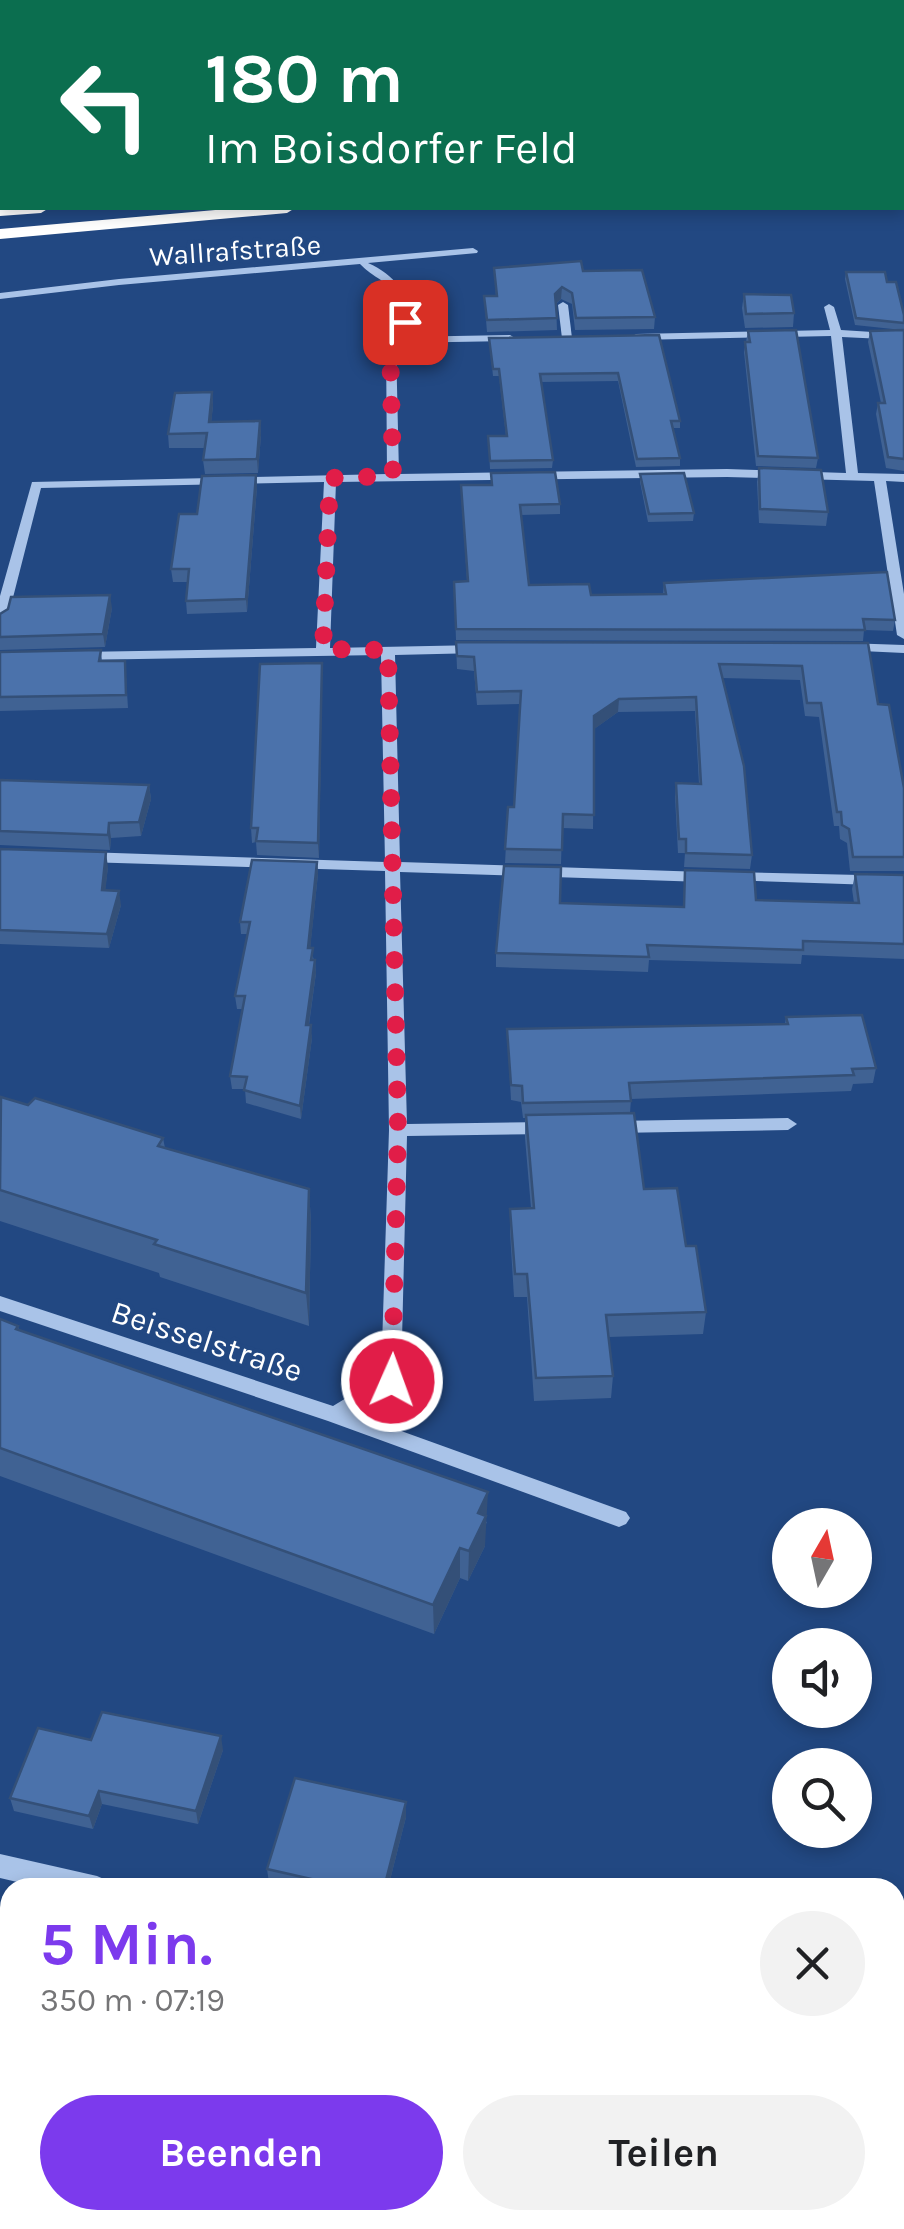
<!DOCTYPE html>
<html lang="de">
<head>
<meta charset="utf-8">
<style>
	:root { --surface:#fff; --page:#f2f2f2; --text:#202124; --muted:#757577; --accent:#7c3aed }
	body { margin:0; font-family:Karla,sans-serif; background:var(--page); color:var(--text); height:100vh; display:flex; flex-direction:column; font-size:38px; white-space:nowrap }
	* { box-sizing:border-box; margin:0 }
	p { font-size:32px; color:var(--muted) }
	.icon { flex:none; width:55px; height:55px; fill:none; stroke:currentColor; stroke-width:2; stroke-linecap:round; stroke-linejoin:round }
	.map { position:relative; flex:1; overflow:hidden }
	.details { position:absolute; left:0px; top:1878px; width:905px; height:352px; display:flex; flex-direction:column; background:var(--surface); border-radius:30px 30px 0 0; box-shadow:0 5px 15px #0003 }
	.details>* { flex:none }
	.top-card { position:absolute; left:0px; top:0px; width:905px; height:210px; box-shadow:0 5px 15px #0003; background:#0b6e4f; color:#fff; overflow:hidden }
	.needle { width:65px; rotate:9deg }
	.buttons { position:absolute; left:772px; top:1508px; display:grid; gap:20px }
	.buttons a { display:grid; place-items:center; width:100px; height:100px; border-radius:50%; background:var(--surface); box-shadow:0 5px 15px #0003; font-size:50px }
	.pin { position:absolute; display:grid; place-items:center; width:85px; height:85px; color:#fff; margin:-42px; border-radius:20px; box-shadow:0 5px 15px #0006 }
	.me { position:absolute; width:110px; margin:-55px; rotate:2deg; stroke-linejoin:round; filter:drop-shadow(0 0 8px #0008) }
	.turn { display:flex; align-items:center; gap:35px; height:210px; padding:0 40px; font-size:45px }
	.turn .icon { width:130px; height:130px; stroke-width:2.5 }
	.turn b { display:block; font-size:70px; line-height:85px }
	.round { display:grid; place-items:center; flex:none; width:105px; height:105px; border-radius:52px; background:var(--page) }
	.head { display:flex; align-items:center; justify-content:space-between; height:170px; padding:0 40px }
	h1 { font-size:60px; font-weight:700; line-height:75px; color:var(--accent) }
	.button { display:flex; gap:20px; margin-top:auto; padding:20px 40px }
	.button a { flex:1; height:115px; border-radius:60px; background:var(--accent); color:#fff; font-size:40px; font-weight:700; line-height:115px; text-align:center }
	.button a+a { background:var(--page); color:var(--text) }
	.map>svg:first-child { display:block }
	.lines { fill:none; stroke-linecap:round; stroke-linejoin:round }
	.stream { fill:#9dbde9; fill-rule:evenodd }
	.minor { fill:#a9c3e8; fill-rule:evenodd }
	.highway { fill:#fff; fill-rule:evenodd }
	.wall { fill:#406293 }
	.shaded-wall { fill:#345078 }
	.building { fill:#4b72ab; stroke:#345078; stroke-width:2.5 }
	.route { stroke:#e11d48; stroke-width:18; stroke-dasharray:0 32.4 }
	.labels { text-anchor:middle; stroke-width:8; stroke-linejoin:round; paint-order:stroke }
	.far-street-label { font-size:28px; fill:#fff; stroke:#224882 }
	.street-label { font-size:32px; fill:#fff; stroke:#224882 }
</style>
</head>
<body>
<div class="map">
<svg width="904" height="2229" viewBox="0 0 904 2229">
	<rect width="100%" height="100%" fill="#224882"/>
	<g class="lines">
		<path class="stream" d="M0 134H2V138L0 139Z"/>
		<g class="minor">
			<path d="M334 0H342L343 2H335Z"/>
			<path d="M473 248 478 251 477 253 368 263C395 275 408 293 410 322L399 337 510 335 515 338 510 341 396 343 399 474 727 469 846 473 831 336 636 340 631 337 636 334 830 330 824 307 829 304 834 307 841 330 904 334V340L842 337 858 473 904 474V482L886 481 904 594V639L897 635 874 481 727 477 336 482 330 648 479 645 486 649 479 653 395 655 400 862 704 872 712 877 704 882 400 872 407 1124 548 1122 557 1128 548 1134 407 1136 401 1381 398 1387 354 1414 626 1512 630 1518 626 1524 619 1527 328 1421 0 1311V1296L333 1406 381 1377 389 1130 385 871 85 862 77 857 85 852 385 862 381 655 80 660 73 656 80 652 316 648 324 482 41 488 7 621 0 625V596L32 482 387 474 386 340 400 322C396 277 383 287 360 264L119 285 0 299V293L119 279Z"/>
			<path d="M563 302 568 305 572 338 567 341 562 338 558 305Z"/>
			<path d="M845 643 904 645V653L840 650 838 647Z"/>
			<path d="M730 872 904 876V886L725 880 722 877Z"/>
			<path d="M788 1118 797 1124 788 1130 614 1133 605 1127 614 1121Z"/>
			<path d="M0 1854 97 1876 106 1880 109 1888H43L0 1878Z"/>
		</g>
		<g class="highway">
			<path d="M904 130V140H902V131Z"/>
			<rect x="902" y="152" width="2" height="10"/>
			<path d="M0 206 2 208H49L41 213 0 216Z"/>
			<path d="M238 208H295L287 213 0 239V229Z"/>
		</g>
	</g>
	<g class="wall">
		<path d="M0 0H62L63 2H2V98H0Z"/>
		<path d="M494 268 583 271 655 317 654 329 575 330 572 304 561 299 556 304 557 330 487 332 484 296H496Z"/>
		<path d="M846 272 887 282 904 315V471L886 468 876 414 878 403H881L868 342 870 331 902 330 855 325 845 279Z"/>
		<path d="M744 294 794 313 793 327 745 328 742 308Z"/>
		<path d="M748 331 818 458 816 468 756 466 744 352Z"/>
		<path d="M659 335 680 421V428H673L680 458V466L636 467 618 381 541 382 553 460 552 468 490 469 488 436H506L499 376H493L489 338Z"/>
		<path d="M212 392 213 406 211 422 260 421 261 435 258 473 205 474 203 460 205 448H169L168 434Z"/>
		<path d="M759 468 828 512 826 526 759 523 757 482Z"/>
		<path d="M491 473 560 504V514L521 515 529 585 591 595 663 594 664 583 895 620 893 631 864 630 863 641 456 640 454 582 467 581 461 485H491Z"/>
		<path d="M640 474 694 513 693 521 648 522 640 482Z"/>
		<path d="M256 475 257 487 247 612 187 614 186 601 188 582H173L171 569 197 514Z"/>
		<path d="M112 608 105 647 0 650V614Z"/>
		<path d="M456 642 868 643 878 704 904 788V871H850L847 843 840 839 839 826H834L819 717 805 716 800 680 722 678 752 855 750 869 684 867 685 853H678L675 797 676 783 699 784 695 711 618 712 594 729 593 829 562 828 561 864 505 863 508 807H514L521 704 477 705 474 671 457 669Z"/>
		<path d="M101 650 102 661H125L128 708 0 711V652Z"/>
		<path d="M322 677 319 858 257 855 256 842 252 843 251 828Z"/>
		<path d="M0 780 149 785 151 799 141 836 111 838 110 850 0 845Z"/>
		<path d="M0 849 108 867 105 890 121 905 109 948 0 944Z"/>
		<path d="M317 862 318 874 310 948 314 960H315L316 973 309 1025 312 1038 301 1119 246 1103 245 1089H232L230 1076 243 1009H237L235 996 248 934H241L240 922Z"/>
		<path d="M685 870 756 900 854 903 852 889 855 874 904 875V959L802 955 801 964 649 960 648 972 496 967V953L560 903 683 907Z"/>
		<path d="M786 1017 876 1068 873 1083 853 1084 851 1091 631 1099 630 1113 644 1189 686 1246 706 1312 703 1334 609 1337 613 1376 611 1398 534 1401 527 1297H514L510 1232V1209L531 1208 525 1138V1118H523L521 1102 511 1100 507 1029 785 1024Z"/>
		<path d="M0 1098 163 1138 165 1148 309 1189 311 1223 309 1326 160 1277 159 1273 0 1221Z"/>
		<path d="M0 1319 18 1326 19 1330 487 1522 485 1526V1546L468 1581 460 1578 434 1634 0 1476Z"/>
		<path d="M91 1740 223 1750 198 1824 102 1804 93 1829 14 1811 10 1798Z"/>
		<path d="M406 1817 388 1888H288L269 1883 267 1869Z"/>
		<path d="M0 1925 10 1927V2037L0 2034Z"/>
	</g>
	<g class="shaded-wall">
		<path d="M3 0H62L63 2H3Z"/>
		<path d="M562 287 561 299 554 305 555 294Z"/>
		<path d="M212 392 213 406 210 436 209 422Z"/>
		<path d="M260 421 261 435 258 473 257 459Z"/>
		<path d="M256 475 257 487 247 612 246 599Z"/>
		<path d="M110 595 112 608 105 647 103 634Z"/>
		<path d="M322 663V677L319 858 318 843Z"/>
		<path d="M619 699 618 712 593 730 594 716Z"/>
		<path d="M149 785 151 799 141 836 139 822Z"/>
		<path d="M109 823 111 838 110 850 108 835Z"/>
		<path d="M106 852 108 867 104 904 102 890Z"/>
		<path d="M317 862 318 874 309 961 308 948Z"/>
		<path d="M119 891 121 905 109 948 107 934Z"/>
		<path d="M315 960 316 973 307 1037 306 1025Z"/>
		<path d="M311 1025 312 1038 301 1119 300 1106Z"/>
		<path d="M309 1189 311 1223 309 1326 306 1293Z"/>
		<path d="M488 1492 485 1546 468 1581 469 1551 478 1513Z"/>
		<path d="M460 1548V1578L434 1634 433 1605Z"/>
		<path d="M221 1736 223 1750 198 1824 196 1811Z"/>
		<path d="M99 1791 102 1804 93 1829 89 1816Z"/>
		<path d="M406 1802V1817L388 1888H384Z"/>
	</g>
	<g class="building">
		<path d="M0 0H3V2L2 80H0Z"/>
		<path d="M581 261 583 271 642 270 655 317 576 318 572 293 562 287 555 294 557 318 487 320 484 296H497L494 268Z"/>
		<path d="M846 272H885L887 282H896L904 315V323L856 318Z"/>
		<path d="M744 294 791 295 794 313 746 314Z"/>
		<path d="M796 330 818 458 758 456 745 342H750L748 331Z"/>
		<path d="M904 330V459L888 457 878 403H885L870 331Z"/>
		<path d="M659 335 680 421H671L680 458 637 459 618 373 540 374 553 460 490 461 488 436H507L499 369H493L489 338Z"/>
		<path d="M212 392 209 422 260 421 257 459 203 460 207 433 168 434 175 393Z"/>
		<path d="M759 468 821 470 828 512 760 509Z"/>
		<path d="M555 472 560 504 520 505 529 585 589 584 591 595 666 594 664 583 887 572 895 620 863 619 865 630 456 629 454 582 468 581 461 485H492L491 473Z"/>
		<path d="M684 473 694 513 649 514 640 474Z"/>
		<path d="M256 475 246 599 186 601 189 569H171L179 514H197L202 476Z"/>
		<path d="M110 595 103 634 0 637V614L8 609 11 597Z"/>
		<path d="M456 642 868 643 878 704 889 705 904 788V857H853L849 829 842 825 841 812H837L821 703H807L802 666 719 664 744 766 752 855 686 853V839H679L676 783 701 784 696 697 619 699 594 716V815L563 814 562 850 505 849 508 807H514L521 691 477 692 474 657 457 656Z"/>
		<path d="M101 650 99 661H125L126 695 0 697V652Z"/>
		<path d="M322 663 318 843 256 841 258 828H251L260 664Z"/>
		<path d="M0 780 149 785 139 822 109 823 108 835 0 831Z"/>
		<path d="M0 849 106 852 102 890 119 891 107 934 0 930Z"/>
		<path d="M252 860 317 862 308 948H313L311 960H315L306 1025H311L300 1106 244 1090 247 1077 230 1076 245 996H235L250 922H240Z"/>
		<path d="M504 866 561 867 560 903 684 907 685 870 754 872 756 900 859 903 855 874 904 875V944L803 941V950L647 945 649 957 496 953Z"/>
		<path d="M862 1015 876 1068 852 1069 854 1075 629 1083 631 1101 523 1103 522 1086 511 1085 507 1029 788 1024 786 1017Z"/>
		<path d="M1 1097 28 1105 35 1098 163 1138 158 1146 309 1189 306 1293 154 1244 157 1240 0 1190Z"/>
		<path d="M634 1113 644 1189 677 1188 686 1246H696L706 1312 606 1315 613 1376 536 1378 527 1274H515L510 1209 534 1208 526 1115Z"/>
		<path d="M0 1319 18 1326 16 1329 488 1492 478 1513 486 1516 469 1551 460 1548 433 1605 0 1448Z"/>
		<path d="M102 1712 221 1736 196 1811 99 1791 89 1816 10 1798 38 1728 91 1740Z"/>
		<path d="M295 1778 406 1802 384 1888H351L267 1869Z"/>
		<path d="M0 1925 10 1927V2026L0 2023Z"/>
		<path d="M130 2220H138L173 2229H128Z"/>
	</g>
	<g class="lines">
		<path class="route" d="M392 1381 398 1130 388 650 323 649 330 478 393 476 390 340 405 322"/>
	</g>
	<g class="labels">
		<g class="far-street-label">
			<text transform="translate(235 250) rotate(-4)" y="10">Wallrafstraße</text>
		</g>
		<g class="street-label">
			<text transform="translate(207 1341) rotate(18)" y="11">Beisselstraße</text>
		</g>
	</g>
</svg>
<div class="buttons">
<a><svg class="needle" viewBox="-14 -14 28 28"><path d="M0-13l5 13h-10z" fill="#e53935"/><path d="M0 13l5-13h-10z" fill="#757577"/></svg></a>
<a><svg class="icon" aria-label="sound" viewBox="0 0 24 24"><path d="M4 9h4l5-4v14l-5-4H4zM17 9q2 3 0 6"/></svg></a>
<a><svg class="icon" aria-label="search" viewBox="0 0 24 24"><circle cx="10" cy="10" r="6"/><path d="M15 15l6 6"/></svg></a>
</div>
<div class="pin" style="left:405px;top:322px;background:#d93025"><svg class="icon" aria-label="arrive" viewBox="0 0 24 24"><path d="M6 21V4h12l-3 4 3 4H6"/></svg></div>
<svg class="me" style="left:392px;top:1381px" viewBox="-20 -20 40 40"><circle r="17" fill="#e11d48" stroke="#fff" stroke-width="3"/><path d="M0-11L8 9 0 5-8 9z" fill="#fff"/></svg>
<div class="top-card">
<div class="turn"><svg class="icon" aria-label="left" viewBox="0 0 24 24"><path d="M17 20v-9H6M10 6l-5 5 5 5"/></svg><div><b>180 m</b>Im Boisdorfer Feld</div></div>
</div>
<section class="details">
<div class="head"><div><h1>5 Min.</h1><p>350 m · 07:19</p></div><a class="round"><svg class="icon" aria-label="close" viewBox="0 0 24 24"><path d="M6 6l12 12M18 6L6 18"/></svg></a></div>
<div class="button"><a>Beenden</a><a>Teilen</a></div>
</section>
</div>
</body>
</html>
